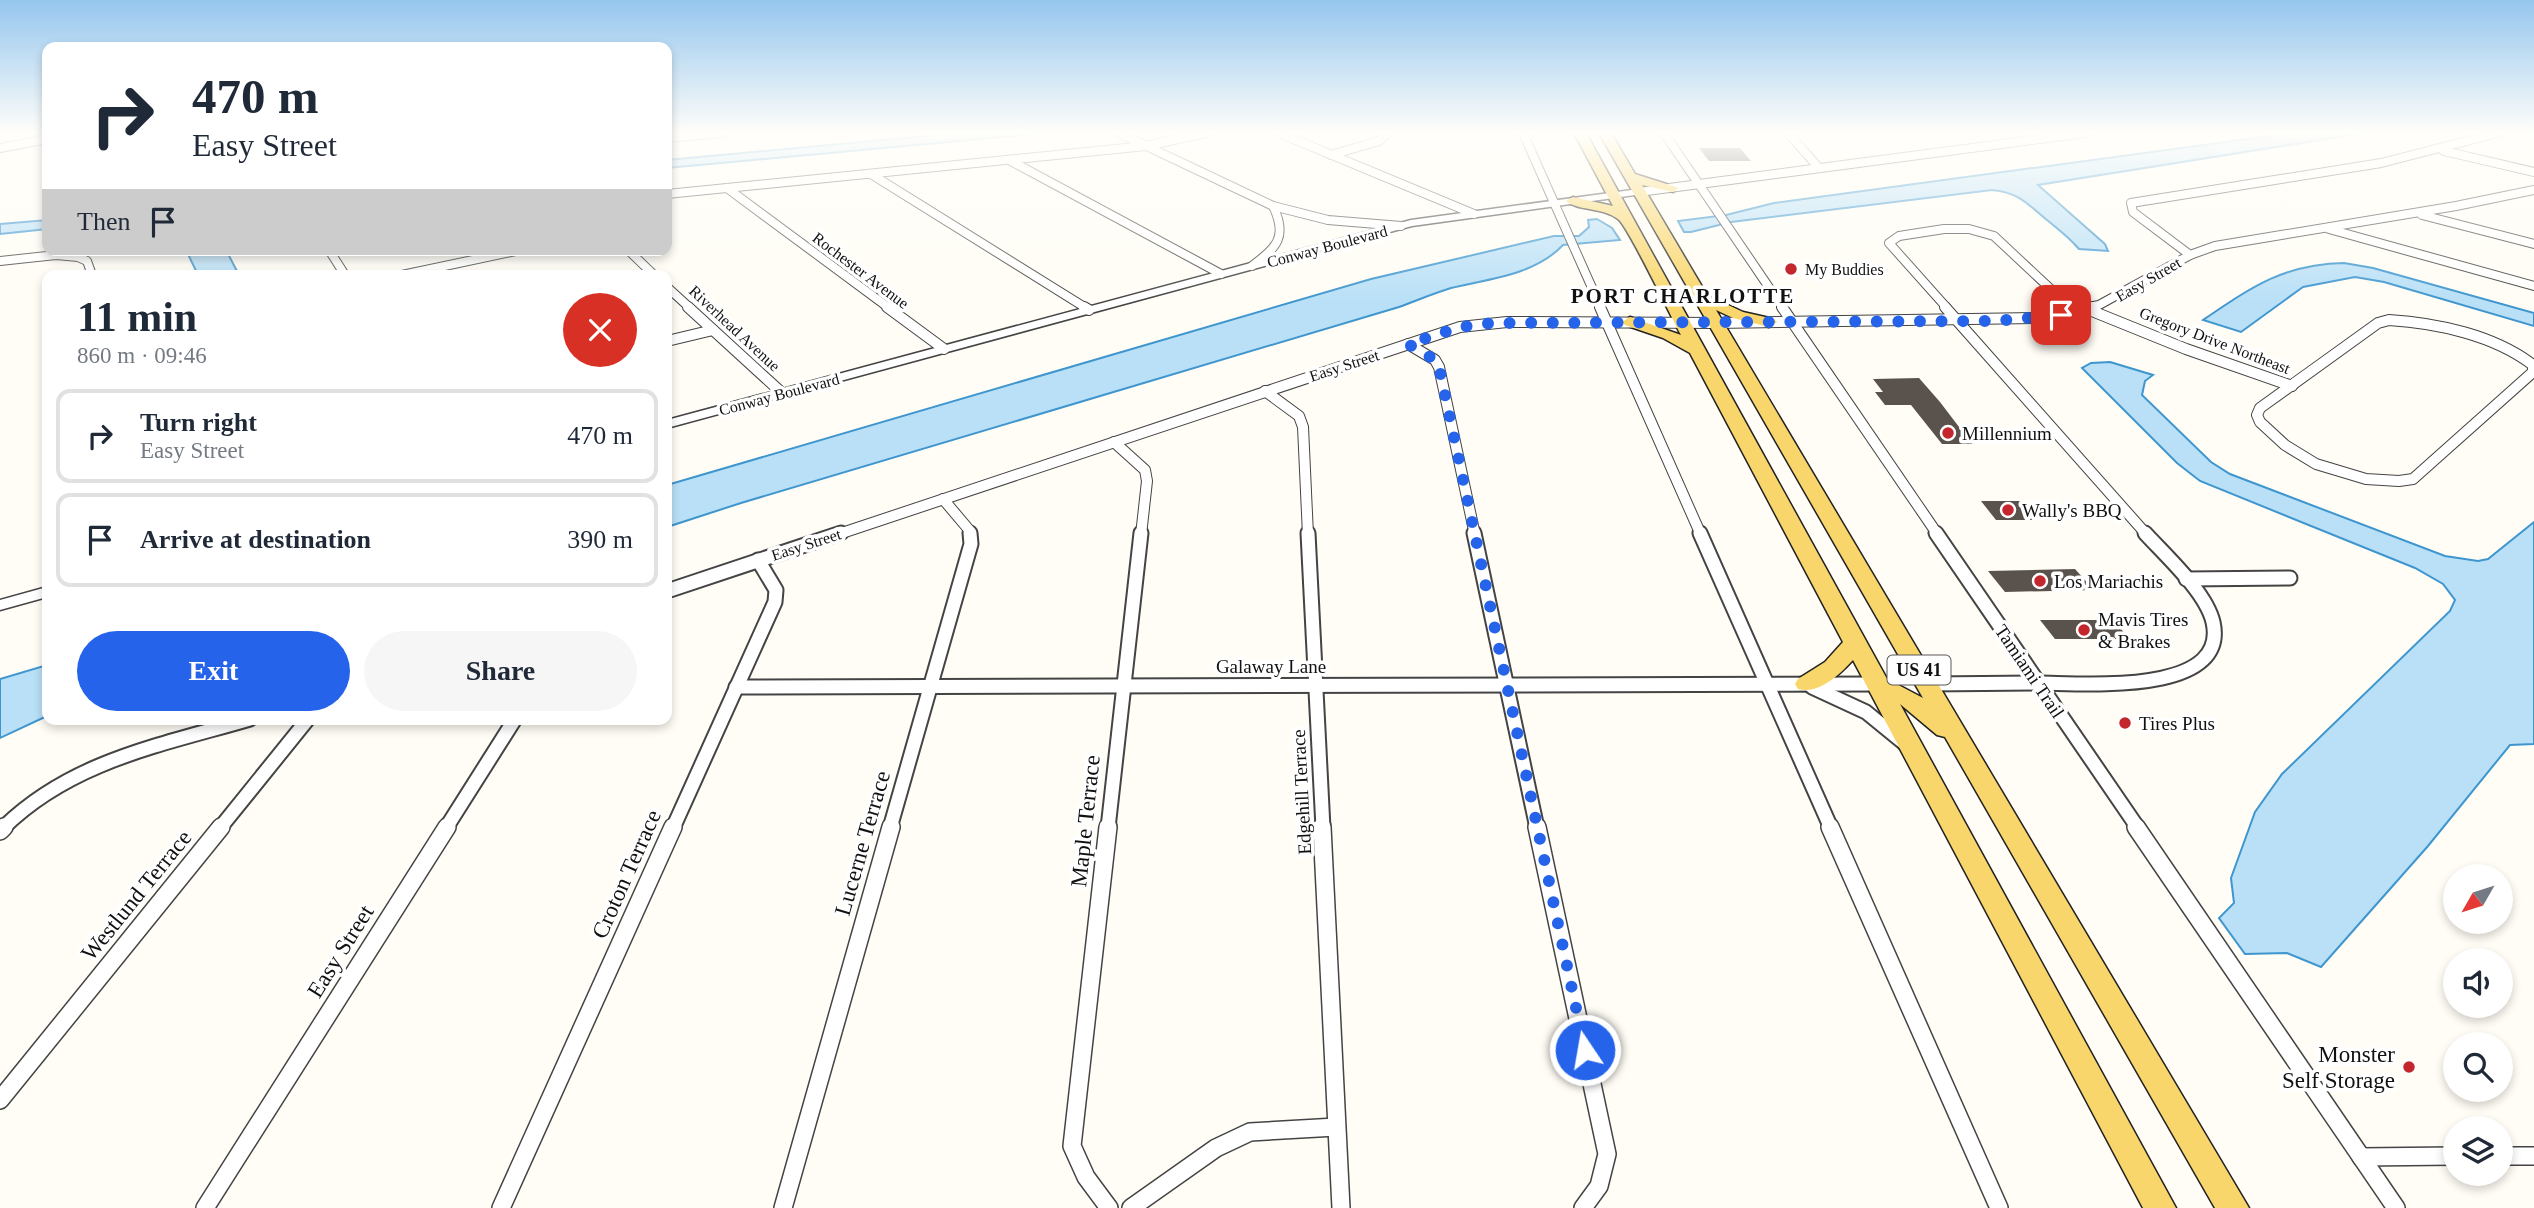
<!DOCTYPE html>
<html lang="en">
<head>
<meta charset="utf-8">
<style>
	:root { --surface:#fff; --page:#f6f6f7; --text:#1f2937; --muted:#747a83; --line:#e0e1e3; --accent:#2563eb }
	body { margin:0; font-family:"Times New Roman",serif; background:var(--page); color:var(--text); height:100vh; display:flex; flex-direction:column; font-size:26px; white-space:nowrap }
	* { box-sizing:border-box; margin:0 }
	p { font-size:23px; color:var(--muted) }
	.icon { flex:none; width:38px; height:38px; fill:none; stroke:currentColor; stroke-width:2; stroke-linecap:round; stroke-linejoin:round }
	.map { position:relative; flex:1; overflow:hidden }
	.side { position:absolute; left:42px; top:270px; width:630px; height:455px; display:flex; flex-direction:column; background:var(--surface); border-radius:14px; box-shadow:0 4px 10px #0003 }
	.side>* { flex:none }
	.banner { position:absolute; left:42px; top:42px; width:630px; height:214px; border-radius:14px; box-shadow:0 4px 10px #0003; background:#fff; color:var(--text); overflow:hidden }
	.needle { width:46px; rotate:231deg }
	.fabs { position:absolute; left:2443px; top:864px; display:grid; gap:14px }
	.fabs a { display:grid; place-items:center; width:70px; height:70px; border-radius:50%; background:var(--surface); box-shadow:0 4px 10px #0003; font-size:35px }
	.pin { position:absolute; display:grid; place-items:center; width:60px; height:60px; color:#fff; margin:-30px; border-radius:14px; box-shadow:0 4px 10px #0006 }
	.me { position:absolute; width:77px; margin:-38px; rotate:348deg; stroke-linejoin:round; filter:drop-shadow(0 0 5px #0008) }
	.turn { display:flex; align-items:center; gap:24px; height:147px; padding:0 35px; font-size:32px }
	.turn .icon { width:91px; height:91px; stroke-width:2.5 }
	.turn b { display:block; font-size:49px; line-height:60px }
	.then { display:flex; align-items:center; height:66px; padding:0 35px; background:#0003; gap:14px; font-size:26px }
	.round { display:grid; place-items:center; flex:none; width:74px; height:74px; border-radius:37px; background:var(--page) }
	.head { display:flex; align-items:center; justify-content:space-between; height:119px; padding:0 35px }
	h1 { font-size:42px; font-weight:700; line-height:52px }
	.button { display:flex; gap:14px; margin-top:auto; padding:14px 35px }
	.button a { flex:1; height:80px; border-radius:42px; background:var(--accent); color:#fff; font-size:28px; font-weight:700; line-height:80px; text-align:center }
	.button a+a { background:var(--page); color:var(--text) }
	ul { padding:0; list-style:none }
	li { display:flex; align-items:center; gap:21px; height:94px; margin:0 14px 10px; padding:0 21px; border:4px solid var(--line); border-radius:14px }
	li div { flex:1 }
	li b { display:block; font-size:26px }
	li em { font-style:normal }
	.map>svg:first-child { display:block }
	.water { fill:#b9e0f7; stroke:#3f96cf; stroke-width:2 }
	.building { fill:#5a524d }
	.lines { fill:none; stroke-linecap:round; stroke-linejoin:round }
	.minor-far3-casing { stroke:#444; stroke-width:10 }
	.minor-far2-casing { stroke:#444; stroke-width:12 }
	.minor-far1-casing { stroke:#444; stroke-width:17 }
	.minor-casing { stroke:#444; stroke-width:20 }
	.tertiary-casing { stroke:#444; stroke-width:3 }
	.primary-casing { stroke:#222; stroke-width:3 }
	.minor-far3 { stroke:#fff; stroke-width:8 }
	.minor-far2 { stroke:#fff; stroke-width:10 }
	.minor-far1 { stroke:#fff; stroke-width:13 }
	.minor { stroke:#fff; stroke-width:17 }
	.tertiary { fill:#fff; fill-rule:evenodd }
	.primary { fill:#f9d66b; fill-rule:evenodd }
	.route { stroke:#2563eb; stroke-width:12; stroke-dasharray:0 21.6 }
	.poi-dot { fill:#c4262e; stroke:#fff; stroke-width:2.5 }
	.labels { text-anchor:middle; stroke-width:7; stroke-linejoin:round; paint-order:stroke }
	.far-street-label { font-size:16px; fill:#111; stroke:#fff }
	.far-poi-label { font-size:16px; fill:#111; stroke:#fff; text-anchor:start }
	.shield { fill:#fff; stroke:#585858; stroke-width:2 }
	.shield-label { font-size:18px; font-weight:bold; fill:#111 }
	.poi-label { font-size:19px; fill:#111; stroke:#fff; text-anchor:start }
	.street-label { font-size:19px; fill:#111; stroke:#fff }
	.far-district-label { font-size:21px; font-weight:bold; letter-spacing:2px; fill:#111; stroke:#fff }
	.near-street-label { font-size:23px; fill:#111; stroke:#fff }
	.near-poi-label { font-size:23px; fill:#111; stroke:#fff; text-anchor:end }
</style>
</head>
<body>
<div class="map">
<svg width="2534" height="1208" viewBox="0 0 2534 1208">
	<rect width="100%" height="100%" fill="#fffdf5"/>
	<g class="water">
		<path d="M958 133H1045L667 168V160Z"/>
		<path d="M2292 133H2364L2038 185 2105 244 2108 251 2079 249C2067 235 2055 227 2041 215 2025 201 2015 192 1992 190L1731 222 1691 232H1684L1678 221 1726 215 1774 203Z"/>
		<path d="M1597 219 1612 228 1620 240 1563 245C1535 275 1488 279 1451 288 1434 293 1416 301 1399 307L741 503 667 527V485L1371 279 1554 236H1579L1589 227 1588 220Z"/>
		<path d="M47 220V229L0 234V224Z"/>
		<path d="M186 250H226L239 275H198Z"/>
		<path d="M2344 263 2373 268 2534 313V326L2384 282 2355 277 2303 287 2241 332 2203 320C2253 286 2285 264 2344 263Z"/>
		<path d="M2110 362 2153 375 2145 381 2142 395 2211 462 2230 474 2445 556 2478 561 2488 559 2534 522V744L2510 745 2428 846 2321 967 2287 953 2245 954 2219 918 2234 903 2231 878 2255 812 2282 774 2450 611 2455 600 2443 584 2415 568 2200 481 2177 463 2082 368 2091 363Z"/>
		<path d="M47 665V716L0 738V679Z"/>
	</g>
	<g class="building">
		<path d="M1699 148H1740L1751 161H1709Z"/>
		<path d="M1919 378 1940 402 1972 444H1942L1911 405H1885L1875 392H1883L1873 379Z"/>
		<path d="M1981 501H2020L2036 520H1996Z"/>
		<path d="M2075 569 2094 590 2005 592 1988 571Z"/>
		<path d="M2040 620H2114L2129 639H2055Z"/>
	</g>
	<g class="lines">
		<defs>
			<g id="minor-far3">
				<path d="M1119 133 1273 206 1328 220 1401 226"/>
				<path d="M1279 133 1474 214"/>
				<path d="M1523 133 1601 308"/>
				<path d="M1664 133 1783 308"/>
				<path d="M1788 133 1819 168"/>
				<path d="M667 138 722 133"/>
				<path d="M0 148 47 139"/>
				<path d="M2444 151 2534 172"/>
				<path d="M1331 155 1379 141 1388 133"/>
				<path d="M1009 160 1221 274"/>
				<path d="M871 174 1086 308"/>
				<path d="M727 188 889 308"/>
				<path d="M1639 192 2085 133"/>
				<path d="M667 194 1146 146 1206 133"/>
				<path d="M2422 215 2534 244"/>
				<path d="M2329 229 2534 286"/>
				<path d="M329 250 345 275"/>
				<path d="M628 250 654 275"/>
				<path d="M2190 255 2133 212 2131 203 2381 163 2498 133"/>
				<path d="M0 261 56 255 78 257 87 261 92 275"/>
				<path d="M1252 266C1277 247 1288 237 1273 206"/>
				<path d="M402 275 520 250"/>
				<path d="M667 287 690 308"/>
				<path d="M1947 308 1889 243 1899 236 1944 229H1969L1994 236 2071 308"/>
				<path d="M2083 308 2099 305 2190 255 2215 246 2456 206 2534 190"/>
			</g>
			<g id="minor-far2">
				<path d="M688 307 782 393"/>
				<path d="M887 307 944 349"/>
				<path d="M1084 307 1089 310"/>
				<path d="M1600 307 1701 535"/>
				<path d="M1782 307 1938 535"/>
				<path d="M1945 307 2147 535"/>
				<path d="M2069 307 2075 312"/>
				<path d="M2087 309 2186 349 2292 386"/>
				<path d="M2389 320C2437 323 2494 335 2533 365V372L2413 479 2399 481 2366 479 2316 464 2285 445 2260 422 2257 415 2260 408 2378 323Z"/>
				<path d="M667 341 713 330"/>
				<path d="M1408 344 1435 360 1439 367 1475 535"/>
				<path d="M1265 391 1299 416 1303 427 1308 535"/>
				<path d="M1114 442 1145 470 1147 481 1141 535"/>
				<path d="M943 499 970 531V535"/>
				<path d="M836 535 1460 327 1507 322 1716 323 2037 318 2091 307"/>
			</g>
			<g id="minor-far1">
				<path d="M1308 533 1323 828"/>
				<path d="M1474 533 1537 828"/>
				<path d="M1700 533 1831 828"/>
				<path d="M1936 533 2138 828"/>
				<path d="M2186 579 2290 578"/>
				<path d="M667 591 841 533"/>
				<path d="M1927 684C1964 684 2002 683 2039 683 2080 683 2230 697 2213 622 2206 592 2166 556 2145 533"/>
				<path d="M736 687 1877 684"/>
				<path d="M1812 687 1866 712 1904 743"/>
				<path d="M3 828C71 761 161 745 250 719"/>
				<path d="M220 828 308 719"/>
				<path d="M446 828 515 719"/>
				<path d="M673 828 775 602 776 590 758 560"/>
				<path d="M890 828 971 544 970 533"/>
				<path d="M1108 828 1141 533"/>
			</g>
			<g id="minor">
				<path d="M1108 827 1072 1146 1086 1177 1109 1208"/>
				<path d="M1322 827 1341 1208"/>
				<path d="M1537 827 1607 1154 1599 1186 1583 1208"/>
				<path d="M1830 827 1999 1208"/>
				<path d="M2136 827 2396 1208"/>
				<path d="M0 831 4 827"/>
				<path d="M0 1100 221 827"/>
				<path d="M2501 1156H2534"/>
				<path d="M2361 1157 2455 1156"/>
				<path d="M205 1208 447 827"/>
				<path d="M501 1208 673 827"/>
				<path d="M783 1208 891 827"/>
				<path d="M1131 1208 1216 1148 1250 1132 1336 1127"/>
			</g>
			<g id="tertiary">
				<path d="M1639 189 1642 190V194L1412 226 667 428V420L1411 220Z"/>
				<path d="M47 587V597L0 610V600Z"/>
			</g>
			<path id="primary" d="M1574 133H1586L1887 679 1923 698 1599 133H1611L1635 174 1679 188 1673 192 1642 185 1707 295 1743 312 1774 319 1777 322 1769 327 1733 318 1716 310 2249 1208H2215L1945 737 1937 735 1900 704 2176 1208H2143L1853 660C1840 674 1819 695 1798 689L1795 684 1798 679 1825 662 1843 642 1690 353 1663 338 1625 325 1622 322 1630 317 1681 335C1671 317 1628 226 1618 219 1602 207 1578 211 1566 201L1573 197 1613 206Z"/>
		</defs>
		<use href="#minor-far3" class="minor-far3-casing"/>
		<use href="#minor-far2" class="minor-far2-casing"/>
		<use href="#minor-far1" class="minor-far1-casing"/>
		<use href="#minor" class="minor-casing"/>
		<use href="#tertiary" class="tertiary-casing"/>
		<use href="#primary" class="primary-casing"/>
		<use href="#minor-far3" class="minor-far3"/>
		<use href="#minor-far2" class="minor-far2"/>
		<use href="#minor-far1" class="minor-far1"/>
		<use href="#minor" class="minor"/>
		<use href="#tertiary" class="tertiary"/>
		<use href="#primary" class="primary"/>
	</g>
	<linearGradient id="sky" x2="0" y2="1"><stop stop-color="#95c6ee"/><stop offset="0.44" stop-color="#fffefa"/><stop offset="1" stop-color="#fffefa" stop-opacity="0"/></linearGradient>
	<rect width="2534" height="302" fill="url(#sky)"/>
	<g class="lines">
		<path class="route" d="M1585 1050 1439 367 1435 360 1408 344 1460 327 1492 323 1996 321 2061 315"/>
	</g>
	<g class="poi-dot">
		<circle cx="1791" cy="269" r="7"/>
		<circle cx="1948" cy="433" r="7"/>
		<circle cx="2008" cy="510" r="7"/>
		<circle cx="2040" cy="581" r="7"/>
		<circle cx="2084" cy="630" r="7"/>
		<circle cx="2125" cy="723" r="7"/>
		<circle cx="2409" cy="1067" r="7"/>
	</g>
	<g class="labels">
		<g class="far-street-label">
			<text transform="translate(1327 246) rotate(-15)" y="6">Conway Boulevard</text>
			<text transform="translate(861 270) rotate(37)" y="6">Rochester Avenue</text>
			<text transform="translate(2148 279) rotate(-30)" y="6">Easy Street</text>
			<text transform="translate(735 328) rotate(43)" y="6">Riverhead Avenue</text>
			<text transform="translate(2215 340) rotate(21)" y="6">Gregory Drive Northeast</text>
			<text transform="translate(1344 365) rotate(-18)" y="6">Easy Street</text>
			<text transform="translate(779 394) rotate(-15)" y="6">Conway Boulevard</text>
			<text transform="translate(806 544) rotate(-18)" y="6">Easy Street</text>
		</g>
		<g class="far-poi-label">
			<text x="1805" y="275">My Buddies</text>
		</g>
		<rect class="shield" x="1887.5" y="655.5" width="63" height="29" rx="5"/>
		<g class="shield-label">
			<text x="1919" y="676">US 41</text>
		</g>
		<g class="poi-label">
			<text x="1962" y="440">Millennium</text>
			<text x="2022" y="517">Wally's BBQ</text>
			<text x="2054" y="588">Los Mariachis</text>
			<text x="2098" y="626">Mavis Tires<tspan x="2098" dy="22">&amp; Brakes</tspan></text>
			<text x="2139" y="730">Tires Plus</text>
		</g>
		<g class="street-label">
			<text x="1271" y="673">Galaway Lane</text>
			<text transform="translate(2030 671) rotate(56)" y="7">Tamiami Trail</text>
			<text transform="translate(1301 792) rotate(-93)" y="7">Edgehill Terrace</text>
		</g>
		<g class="far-district-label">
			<text x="1683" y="303">PORT CHARLOTTE</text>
		</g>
		<g class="near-street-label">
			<text transform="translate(1085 821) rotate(-84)" y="8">Maple Terrace</text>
			<text transform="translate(862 843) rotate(-74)" y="8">Lucerne Terrace</text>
			<text transform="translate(626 874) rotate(-66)" y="8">Croton Terrace</text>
			<text transform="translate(136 895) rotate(-51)" y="8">Westlund Terrace</text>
			<text transform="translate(340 951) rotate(-58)" y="8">Easy Street</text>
		</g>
		<g class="near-poi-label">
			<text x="2395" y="1062">Monster<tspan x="2395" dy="26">Self Storage</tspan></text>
		</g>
	</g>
</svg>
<div class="fabs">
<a><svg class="needle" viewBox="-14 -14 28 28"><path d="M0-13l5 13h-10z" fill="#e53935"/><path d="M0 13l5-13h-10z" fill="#747a83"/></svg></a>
<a><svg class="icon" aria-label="sound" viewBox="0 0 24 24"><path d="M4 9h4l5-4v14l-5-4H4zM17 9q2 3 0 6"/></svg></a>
<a><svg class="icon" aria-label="search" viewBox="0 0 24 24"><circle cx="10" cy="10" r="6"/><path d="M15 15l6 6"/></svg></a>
<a><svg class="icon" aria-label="layers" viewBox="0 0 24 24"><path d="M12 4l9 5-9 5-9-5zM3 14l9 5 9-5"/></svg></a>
</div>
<div class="pin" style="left:2061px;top:315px;background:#d93025"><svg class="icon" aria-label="arrive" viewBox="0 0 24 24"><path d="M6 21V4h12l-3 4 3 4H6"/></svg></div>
<svg class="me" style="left:1585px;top:1050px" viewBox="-20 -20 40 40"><circle r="17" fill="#2563eb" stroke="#fff" stroke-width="3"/><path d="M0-11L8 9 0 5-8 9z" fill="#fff"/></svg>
<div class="banner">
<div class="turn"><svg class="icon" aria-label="right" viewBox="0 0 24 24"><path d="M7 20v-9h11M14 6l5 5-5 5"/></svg><div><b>470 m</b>Easy Street</div></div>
<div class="then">Then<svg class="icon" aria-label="arrive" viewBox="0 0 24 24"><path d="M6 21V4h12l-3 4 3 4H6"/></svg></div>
</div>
<section class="side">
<div class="head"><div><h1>11 min</h1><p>860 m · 09:46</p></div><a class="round" style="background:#d93025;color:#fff"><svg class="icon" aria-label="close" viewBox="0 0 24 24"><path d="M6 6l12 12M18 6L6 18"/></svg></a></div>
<ul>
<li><svg class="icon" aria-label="right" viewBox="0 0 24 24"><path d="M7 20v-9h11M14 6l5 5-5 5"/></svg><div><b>Turn right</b><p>Easy Street</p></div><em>470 m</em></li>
<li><svg class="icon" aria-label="arrive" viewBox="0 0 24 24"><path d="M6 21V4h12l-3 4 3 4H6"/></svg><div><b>Arrive at destination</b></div><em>390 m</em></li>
</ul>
<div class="button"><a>Exit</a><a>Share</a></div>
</section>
</div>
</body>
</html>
